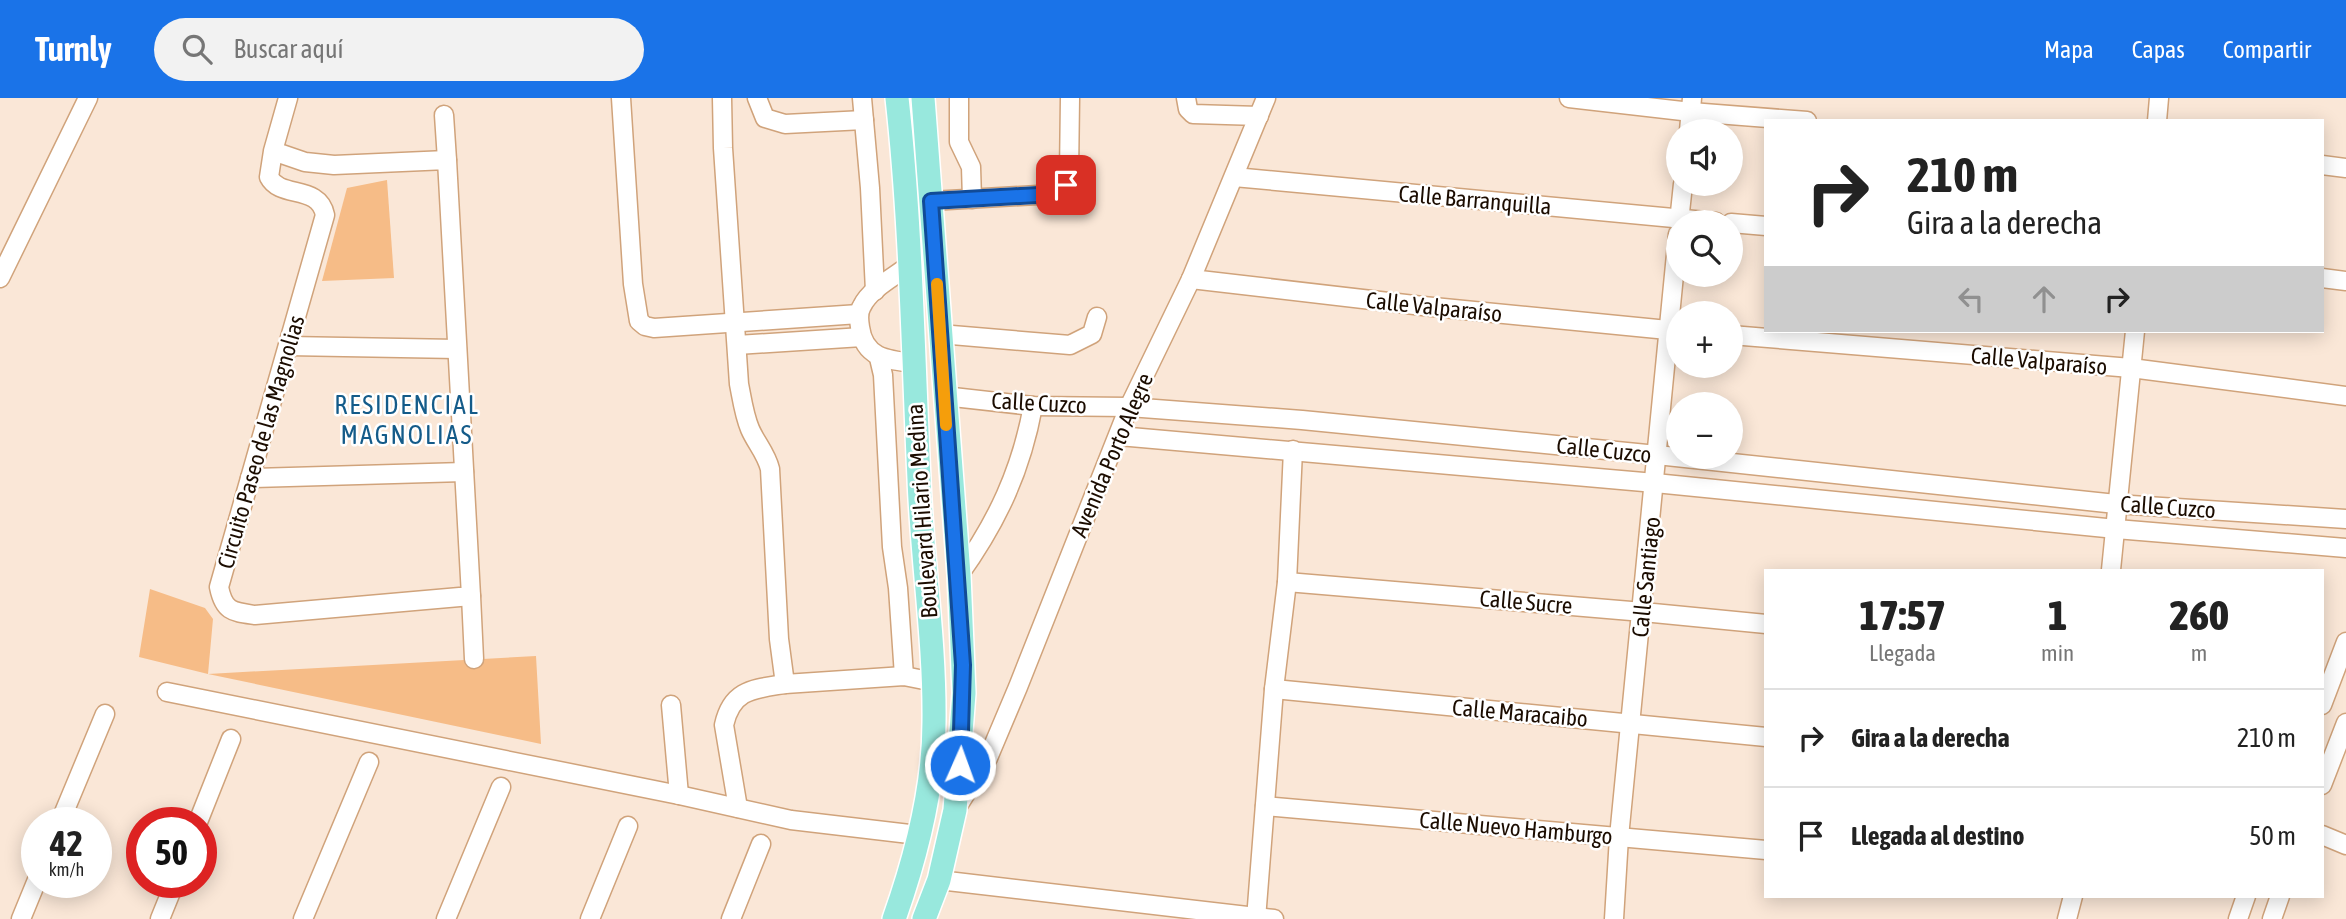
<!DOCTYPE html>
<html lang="es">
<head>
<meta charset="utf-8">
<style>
	:root { --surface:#fff; --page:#f2f2f2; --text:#222; --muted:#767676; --line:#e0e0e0; --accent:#1a73e8 }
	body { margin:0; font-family:"Asap Condensed",sans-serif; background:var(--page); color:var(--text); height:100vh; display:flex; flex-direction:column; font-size:26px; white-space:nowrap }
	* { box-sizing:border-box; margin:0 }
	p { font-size:23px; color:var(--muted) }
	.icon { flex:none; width:38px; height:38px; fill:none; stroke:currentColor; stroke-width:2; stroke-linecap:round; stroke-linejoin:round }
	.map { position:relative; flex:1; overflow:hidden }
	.sheet { position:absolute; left:1764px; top:471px; width:560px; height:329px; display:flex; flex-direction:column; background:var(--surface); border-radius:0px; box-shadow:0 4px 18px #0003 }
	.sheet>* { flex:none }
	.top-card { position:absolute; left:1764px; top:21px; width:560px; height:214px; border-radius:0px; box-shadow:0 4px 18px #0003; background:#fff; color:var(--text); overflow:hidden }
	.buttons { position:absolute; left:1666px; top:21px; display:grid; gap:14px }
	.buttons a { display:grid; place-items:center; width:77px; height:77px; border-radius:50%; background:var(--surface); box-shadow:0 4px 18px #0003; font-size:35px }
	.speed { position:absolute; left:21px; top:709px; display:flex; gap:14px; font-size:35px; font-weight:700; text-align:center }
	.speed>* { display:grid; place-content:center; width:91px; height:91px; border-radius:50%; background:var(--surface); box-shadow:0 4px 18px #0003; line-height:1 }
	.speed small { font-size:18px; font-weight:400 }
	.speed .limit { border:10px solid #d22; background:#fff; color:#111 }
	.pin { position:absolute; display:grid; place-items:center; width:60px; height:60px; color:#fff; margin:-30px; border-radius:14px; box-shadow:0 4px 10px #0006 }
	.me { position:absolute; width:77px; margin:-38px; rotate:2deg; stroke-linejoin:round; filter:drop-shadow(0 0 5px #0008) }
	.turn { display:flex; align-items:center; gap:24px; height:147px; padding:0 28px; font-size:32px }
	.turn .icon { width:91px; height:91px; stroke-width:2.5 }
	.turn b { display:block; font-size:49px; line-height:60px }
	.lanes { display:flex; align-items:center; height:66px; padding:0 28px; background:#0003; justify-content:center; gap:35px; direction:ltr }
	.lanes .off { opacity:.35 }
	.eta { display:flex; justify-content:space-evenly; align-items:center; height:119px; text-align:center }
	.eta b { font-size:42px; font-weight:800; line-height:49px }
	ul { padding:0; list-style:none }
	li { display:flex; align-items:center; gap:21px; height:98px; padding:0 28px; border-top:2px solid var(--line) }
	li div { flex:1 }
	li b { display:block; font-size:26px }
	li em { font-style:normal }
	header { display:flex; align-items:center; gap:42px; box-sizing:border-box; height:98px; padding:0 35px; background:var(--accent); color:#fff }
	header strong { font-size:33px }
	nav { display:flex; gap:38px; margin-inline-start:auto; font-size:24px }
	.search { width:490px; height:63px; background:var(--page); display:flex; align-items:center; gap:18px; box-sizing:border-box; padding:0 24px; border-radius:38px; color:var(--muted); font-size:26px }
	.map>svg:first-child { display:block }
	.green { fill:#f6bc87 }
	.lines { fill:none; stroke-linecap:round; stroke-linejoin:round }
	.minor-casing { stroke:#d0a37b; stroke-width:21 }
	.major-casing { stroke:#fff; stroke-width:26 }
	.minor { stroke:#fff; stroke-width:18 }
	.major { stroke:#98e8dd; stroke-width:23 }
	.route-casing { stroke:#114b97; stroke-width:18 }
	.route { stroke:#1a73e8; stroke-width:12 }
	.slow { stroke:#f59e0b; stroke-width:12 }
	.labels { text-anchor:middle; stroke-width:5; stroke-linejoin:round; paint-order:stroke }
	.street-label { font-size:23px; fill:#1b0c00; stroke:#fff }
	.quarter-label { font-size:26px; letter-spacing:2px; fill:#145b89; stroke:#fff }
</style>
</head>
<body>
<header>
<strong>Turnly</strong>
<div class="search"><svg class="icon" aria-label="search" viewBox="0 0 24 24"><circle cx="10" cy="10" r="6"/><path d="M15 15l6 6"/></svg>Buscar aquí</div>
<nav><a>Mapa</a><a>Capas</a><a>Compartir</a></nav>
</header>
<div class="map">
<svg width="2346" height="821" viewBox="0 0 2346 821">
	<rect width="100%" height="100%" fill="#fae7d7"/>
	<g class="green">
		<path d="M387 82 394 180 322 183 347 90Z"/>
		<path d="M150 491 205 510 213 521 208 576 536 558 541 646 208 576 139 559Z"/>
	</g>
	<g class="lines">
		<defs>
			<g id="minor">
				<path d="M621 0 633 186 639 223 645 228 654 230 859 216"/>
				<path d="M722 0 723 50 739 286C742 301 744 317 750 331 756 345 766 355 770 371L779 541 785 586 904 578 934 584"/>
				<path d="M757 0 765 20 785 26 864 22"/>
				<path d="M862 0 870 90 875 193"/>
				<path d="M959 0V44L971 69 972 101"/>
				<path d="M1186 0 1188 11 1193 16 1259 18"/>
				<path d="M1569 0 1691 14 1807 23"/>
				<path d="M444 17 447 62"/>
				<path d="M2157 23 2159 0"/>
				<path d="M1689 33 1692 0"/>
				<path d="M273 53 305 64 334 67 447 62 471 498 255 517C233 514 224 514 219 489L325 117C319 86 280 101 269 79L273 53 288 0"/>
				<path d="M2322 67 2346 70"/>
				<path d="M1234 79 1716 124"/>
				<path d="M931 103 1055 96 1066 87 1069 77 1070 0"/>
				<path d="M1679 124 1683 86"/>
				<path d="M1731 125 1766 128"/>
				<path d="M908 168C894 179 870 191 862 208 858 214 859 223 860 229 864 260 887 262 914 265"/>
				<path d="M0 180 88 0"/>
				<path d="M2322 180 2346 183"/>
				<path d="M1191 181 1423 208 1678 233"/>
				<path d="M940 236 1070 247 1092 236 1097 219"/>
				<path d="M1731 237 2131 270 2346 298"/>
				<path d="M737 247 862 239"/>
				<path d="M288 248 457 251"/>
				<path d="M879 260 883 277 892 449 898 490 904 578"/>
				<path d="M944 298 1033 308 1129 309 1302 322 1657 357 2116 406 2346 421"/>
				<path d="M1119 338 1655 385 2116 431 2346 450"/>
				<path d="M250 380 464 374"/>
				<path d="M2111 472 2135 233"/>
				<path d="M959 477C997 424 1021 373 1033 308"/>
				<path d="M1287 484 1643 514 1766 526"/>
				<path d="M471 498 474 561"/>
				<path d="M1274 591 1766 639"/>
				<path d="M167 594 679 697 791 722 918 737"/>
				<path d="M671 607 679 697"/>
				<path d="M2322 607 2346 544"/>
				<path d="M2322 687 2346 625"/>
				<path d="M1265 708 1766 752"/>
				<path d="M738 710 724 627C732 591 754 591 785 586"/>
				<path d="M956 711 988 660 1018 589 1129 309 1191 181 1266 0"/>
				<path d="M60 724 105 616"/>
				<path d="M198 724 231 641"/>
				<path d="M2322 737 2346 747"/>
				<path d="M939 782 1274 821"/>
				<path d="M21 821 37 782"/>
				<path d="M160 821 175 784"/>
				<path d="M303 821 369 664"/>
				<path d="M446 821 501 689"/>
				<path d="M590 821 628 728"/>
				<path d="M731 821 761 746"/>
				<path d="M1256 821 1274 591 1287 484 1293 352"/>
				<path d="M1614 821 1619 739 1678 136"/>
				<path d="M2067 821 2073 798"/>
				<path d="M2238 821 2246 798"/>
				<path d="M2272 821 2280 798"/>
			</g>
			<g id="major">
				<path d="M923 0 959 477 964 595 955 712 939 782 924 821"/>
				<path d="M894 821C916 759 934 690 934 624 935 543 922 462 919 381 913 254 911 126 897 0"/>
			</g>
		</defs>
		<use href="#minor" class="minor-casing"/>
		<use href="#major" class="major-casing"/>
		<use href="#minor" class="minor"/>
		<use href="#major" class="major"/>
	</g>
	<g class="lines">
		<defs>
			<path id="route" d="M960 667 963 567 931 103 1055 96 1066 87"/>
		</defs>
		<use href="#route" class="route-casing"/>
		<use href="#route" class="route"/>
		<path class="slow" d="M937 186 946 327"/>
	</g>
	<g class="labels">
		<g class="street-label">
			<text transform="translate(1475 102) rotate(5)" y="8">Calle Barranquilla</text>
			<text transform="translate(1434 209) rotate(6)" y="8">Calle Valparaíso</text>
			<text transform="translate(2039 263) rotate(5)" y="8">Calle Valparaíso</text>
			<text transform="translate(1039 305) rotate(3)" y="8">Calle Cuzco</text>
			<text transform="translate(261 344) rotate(-74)" y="8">Circuito Paseo de las Magnolias</text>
			<text transform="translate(1604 352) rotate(6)" y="8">Calle Cuzco</text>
			<text transform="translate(1112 357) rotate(-67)" y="8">Avenida Porto Alegre</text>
			<text transform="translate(2168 409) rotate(4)" y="8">Calle Cuzco</text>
			<text transform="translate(922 413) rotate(-94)" y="8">Boulevard Hilario Medina</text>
			<text transform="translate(1646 479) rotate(-84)" y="8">Calle Santiago</text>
			<text transform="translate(1526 504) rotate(5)" y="8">Calle Sucre</text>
			<text transform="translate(1520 615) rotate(5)" y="8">Calle Maracaibo</text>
			<text transform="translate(1516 730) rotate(5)" y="8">Calle Nuevo Hamburgo</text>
		</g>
		<g class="quarter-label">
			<text x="407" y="316">RESIDENCIAL<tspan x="407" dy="30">MAGNOLIAS</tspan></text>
		</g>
	</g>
</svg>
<div class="buttons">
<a><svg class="icon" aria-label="sound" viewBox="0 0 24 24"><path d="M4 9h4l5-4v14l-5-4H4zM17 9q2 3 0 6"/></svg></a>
<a><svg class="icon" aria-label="search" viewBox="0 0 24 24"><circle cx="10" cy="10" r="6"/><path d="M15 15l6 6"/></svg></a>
<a>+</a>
<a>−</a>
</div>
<div class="speed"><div>42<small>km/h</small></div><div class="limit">50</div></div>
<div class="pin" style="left:1066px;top:87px;background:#d93025"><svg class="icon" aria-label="arrive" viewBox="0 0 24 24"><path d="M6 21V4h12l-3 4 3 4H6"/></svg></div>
<svg class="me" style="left:960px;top:667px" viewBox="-20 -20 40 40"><circle r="17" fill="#1a73e8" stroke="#fff" stroke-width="3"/><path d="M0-11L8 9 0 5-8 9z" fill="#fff"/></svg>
<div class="top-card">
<div class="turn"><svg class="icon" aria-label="right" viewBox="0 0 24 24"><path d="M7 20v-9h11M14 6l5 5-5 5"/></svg><div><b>210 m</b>Gira a la derecha</div></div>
<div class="lanes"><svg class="icon off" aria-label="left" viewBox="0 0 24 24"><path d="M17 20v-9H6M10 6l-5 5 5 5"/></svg><svg class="icon off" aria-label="ahead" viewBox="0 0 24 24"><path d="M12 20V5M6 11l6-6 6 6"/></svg><svg class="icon" aria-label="right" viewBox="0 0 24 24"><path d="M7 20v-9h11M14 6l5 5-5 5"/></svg></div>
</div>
<section class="sheet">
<div class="eta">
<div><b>17:57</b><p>Llegada</p></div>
<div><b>1</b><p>min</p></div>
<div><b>260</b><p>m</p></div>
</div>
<ul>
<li><svg class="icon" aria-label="right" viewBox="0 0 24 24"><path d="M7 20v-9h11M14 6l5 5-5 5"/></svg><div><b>Gira a la derecha</b></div><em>210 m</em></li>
<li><svg class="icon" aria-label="arrive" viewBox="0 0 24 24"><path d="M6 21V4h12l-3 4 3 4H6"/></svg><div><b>Llegada al destino</b></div><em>50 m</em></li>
</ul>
</section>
</div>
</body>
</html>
